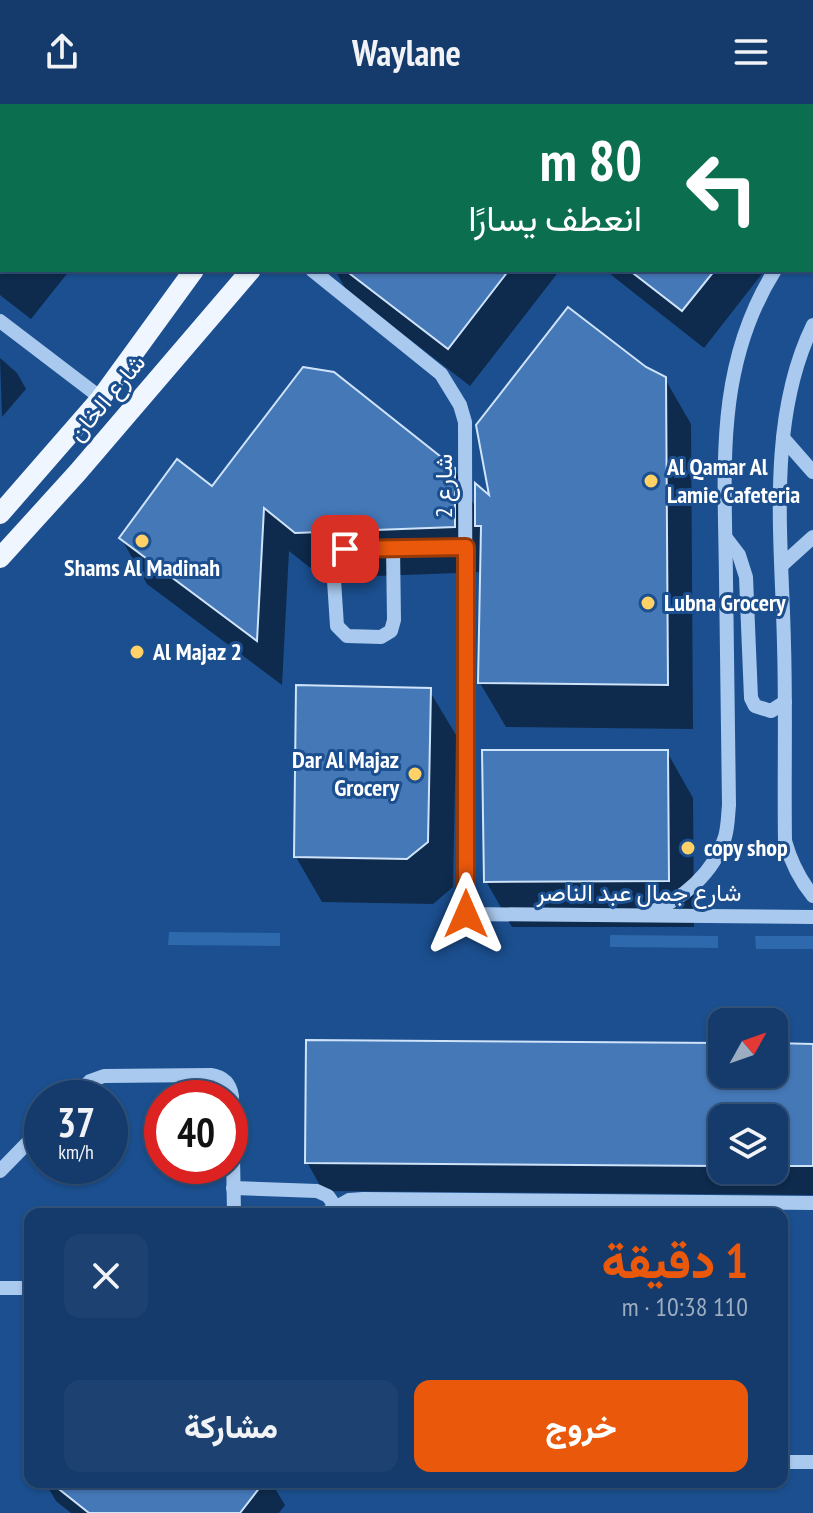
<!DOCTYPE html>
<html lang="ar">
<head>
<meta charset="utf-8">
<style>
	:root { --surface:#143b6b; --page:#1d4271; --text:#f1f3f6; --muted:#9dadc1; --line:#33557e; --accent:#ea580c }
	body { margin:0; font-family:"PT Sans Narrow",Vazirmatn,sans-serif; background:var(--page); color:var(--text); direction:rtl; height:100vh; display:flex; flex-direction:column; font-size:30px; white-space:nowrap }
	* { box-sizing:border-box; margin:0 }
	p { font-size:26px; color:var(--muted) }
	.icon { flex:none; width:44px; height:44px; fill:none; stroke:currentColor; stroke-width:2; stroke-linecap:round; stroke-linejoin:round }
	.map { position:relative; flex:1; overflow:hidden; direction:ltr }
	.panel { position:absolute; left:24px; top:1104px; width:764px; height:280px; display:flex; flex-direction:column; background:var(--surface); border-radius:16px; box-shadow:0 2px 6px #0004,0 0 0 2px var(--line); direction:rtl }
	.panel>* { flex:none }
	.banner { position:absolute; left:0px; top:0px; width:814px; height:168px; box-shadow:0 2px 6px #0004,0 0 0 2px var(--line); direction:rtl; background:#0b6e4f; color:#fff; overflow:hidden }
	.needle { width:52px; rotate:50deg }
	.buttons { position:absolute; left:708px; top:904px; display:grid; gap:16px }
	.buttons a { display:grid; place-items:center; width:80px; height:80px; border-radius:16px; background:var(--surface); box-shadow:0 2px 6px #0004,0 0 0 2px var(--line); font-size:40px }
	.speed { position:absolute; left:24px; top:976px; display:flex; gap:16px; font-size:40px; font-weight:700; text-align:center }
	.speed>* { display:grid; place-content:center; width:104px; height:104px; border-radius:50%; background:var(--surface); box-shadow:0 2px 6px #0004,0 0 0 2px var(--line); line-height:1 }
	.speed small { font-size:20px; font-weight:400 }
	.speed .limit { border:12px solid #d22; background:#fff; color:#111 }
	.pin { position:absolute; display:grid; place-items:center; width:68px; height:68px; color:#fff; margin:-34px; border-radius:16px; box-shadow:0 4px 12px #0006 }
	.me { position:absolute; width:88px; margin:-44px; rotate:0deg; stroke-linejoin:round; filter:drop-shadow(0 0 6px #0008) }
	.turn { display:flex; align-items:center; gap:28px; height:168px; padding:0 40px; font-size:36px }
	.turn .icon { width:104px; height:104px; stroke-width:2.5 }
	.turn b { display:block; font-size:56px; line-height:68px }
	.round { display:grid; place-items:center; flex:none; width:84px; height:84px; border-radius:16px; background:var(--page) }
	.head { display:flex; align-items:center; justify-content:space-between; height:136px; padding:0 40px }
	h1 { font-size:48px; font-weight:800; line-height:60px; color:var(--accent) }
	.button { display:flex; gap:16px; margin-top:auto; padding:16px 40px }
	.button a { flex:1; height:92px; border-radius:16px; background:var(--accent); color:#fff; font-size:32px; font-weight:800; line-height:92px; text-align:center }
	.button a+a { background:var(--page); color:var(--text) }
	header { display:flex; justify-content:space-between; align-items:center; height:104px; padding:0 40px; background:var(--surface); font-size:36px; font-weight:800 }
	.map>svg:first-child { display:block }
	.green { fill:#2e69ad }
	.shadow { fill:#0007; fill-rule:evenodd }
	.building { fill:#4478b7; stroke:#cfe3fa; stroke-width:2 }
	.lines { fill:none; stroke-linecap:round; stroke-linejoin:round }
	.minor { stroke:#a9c9ee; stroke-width:14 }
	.major { stroke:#f0f6ff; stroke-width:20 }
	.route-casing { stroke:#983908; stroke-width:20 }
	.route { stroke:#ea580c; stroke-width:14 }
	.poi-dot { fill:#ffd166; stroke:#1b4f8f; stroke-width:3 }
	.labels { text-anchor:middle; stroke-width:6; stroke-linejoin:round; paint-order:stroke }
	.street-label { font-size:24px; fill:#fff; stroke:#1b4f8f }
	.poi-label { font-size:24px; font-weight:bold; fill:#fff; stroke:#1b4f8f; text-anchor:start }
</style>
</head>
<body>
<header><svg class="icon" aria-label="menu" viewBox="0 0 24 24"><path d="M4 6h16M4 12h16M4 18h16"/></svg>Waylane<svg class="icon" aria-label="share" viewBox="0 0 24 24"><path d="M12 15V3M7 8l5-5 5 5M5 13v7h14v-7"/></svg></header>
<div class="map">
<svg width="813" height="1409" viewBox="0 0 813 1409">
	<rect width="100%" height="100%" fill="#1b4f8f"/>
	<g class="green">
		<path d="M169 828 280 829V842L168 841Z"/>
		<path d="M610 831 718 832V844L610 843Z"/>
		<path d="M755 832H813V845H756Z"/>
	</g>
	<g class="shadow">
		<path d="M0 0 107 2H2V166H70L31 215 0 191Z"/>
		<path d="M438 0H678L436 2Z"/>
		<path d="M335 166H560L470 282 346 186Z"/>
		<path d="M605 166H765L704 244Z"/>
		<path d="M0 254 17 269 26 285 2 313Z"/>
		<path d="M645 265 665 275 691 320 693 625 506 623 480 579 484 468 323 474 289 447 282 581 147 480 121 434 213 385 454 365 477 406 492 396Z"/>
		<path d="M429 586 456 631 453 783 433 800 322 798 296 753Z"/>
		<path d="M667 648 693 694 694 823H512L486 777Z"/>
		<path d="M308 938 722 941V970H774V942H813V1091L323 1087 307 1058ZM722 1014H774V1066H722Z"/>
		<path d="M30 1323V1339L25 1330Z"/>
		<path d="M45 1378H271L285 1401 279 1409H71L56 1397Z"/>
	</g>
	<g class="building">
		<path d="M345 166H509L448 245Z"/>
		<path d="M629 166H715L682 207Z"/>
		<path d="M568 203 646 263 666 273 668 581 478 579 481 422H475V379L489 391 476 321Z"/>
		<path d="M303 263 334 268 455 364V423L295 429 264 404 257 537 119 434 177 355 212 382Z"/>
		<path d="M296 581 431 584 428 738 407 755 294 753Z"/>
		<path d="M482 646H668L669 777 484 778Z"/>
		<path d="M306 936 720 939 719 970H774V939L813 940V1062H774V1014H719V1062L305 1059Z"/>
		<path d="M50 1378H264L240 1409H89Z"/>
	</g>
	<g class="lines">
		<g class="minor">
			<path d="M285 0V2"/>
			<path d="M812 115 813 114"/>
			<path d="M312 166 441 270 460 301 465 318 466 810 813 813"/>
			<path d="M0 217 101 294"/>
			<path d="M813 221C766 317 782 437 784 541 786 606 784 671 785 737 791 758 799 775 813 792"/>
			<path d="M783 334 813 368"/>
			<path d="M726 434 739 451 746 473 751 594 755 602 771 607 785 598"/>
			<path d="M352 443H393L394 516 391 527 381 533 347 532 337 522 333 461 339 449Z"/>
			<path d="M393 443H466"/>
			<path d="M782 461 813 433"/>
			<path d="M649 809C683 795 714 769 725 733 728 723 728 711 729 701 728 625 727 550 726 475 725 366 714 263 775 166"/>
			<path d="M72 994 90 977 104 972 211 971C224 973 230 979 232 992L234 1110"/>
			<path d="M0 1067 42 1024"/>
			<path d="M233 1084 317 1087 328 1092 335 1102"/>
			<path d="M324 1110 349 1096 363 1095 813 1099"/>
			<path d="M0 1184H30"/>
			<path d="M782 1358H813"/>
		</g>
		<g class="major">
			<path d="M315 2 316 0"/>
			<path d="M384 2 386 0"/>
			<path d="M0 410 101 294 194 166"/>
			<path d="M0 454 78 368 251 166"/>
		</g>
	</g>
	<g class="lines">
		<defs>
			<path id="route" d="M345 445 466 443V810"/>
		</defs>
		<use href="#route" class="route-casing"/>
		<use href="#route" class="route"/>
	</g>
	<g class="poi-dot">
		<circle cx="651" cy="377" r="8"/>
		<circle cx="142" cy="437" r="8"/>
		<circle cx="648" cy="499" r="8"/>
		<circle cx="137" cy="548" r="8"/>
		<circle cx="415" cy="670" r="8"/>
		<circle cx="688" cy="744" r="8"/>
	</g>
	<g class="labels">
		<g class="street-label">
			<text transform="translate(107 294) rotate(-50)" y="8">شارع الخان</text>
			<text transform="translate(444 382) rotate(-90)" y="8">شارع 2</text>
			<text x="639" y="797">شارع جمال عبد الناصر</text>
		</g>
		<g class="poi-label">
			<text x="667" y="371">Al Qamar Al<tspan x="667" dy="28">Lamie Cafeteria</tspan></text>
			<text x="142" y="472" text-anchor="middle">Shams Al Madinah</text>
			<text x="664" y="507">Lubna Grocery</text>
			<text x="153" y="556">Al Majaz 2</text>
			<text x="399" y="664" text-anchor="end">Dar Al Majaz<tspan x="399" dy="28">Grocery</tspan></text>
			<text x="704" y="752">copy shop</text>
		</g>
	</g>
</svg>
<div class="buttons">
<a><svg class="needle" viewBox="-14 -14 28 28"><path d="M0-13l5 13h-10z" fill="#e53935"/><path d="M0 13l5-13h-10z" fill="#9dadc1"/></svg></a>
<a><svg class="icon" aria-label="layers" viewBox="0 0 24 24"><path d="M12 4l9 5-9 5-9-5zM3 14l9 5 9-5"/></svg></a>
</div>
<div class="speed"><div>37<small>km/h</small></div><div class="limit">40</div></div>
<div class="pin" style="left:345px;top:445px;background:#d93025"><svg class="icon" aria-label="arrive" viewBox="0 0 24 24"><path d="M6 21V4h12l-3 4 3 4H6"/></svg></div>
<svg class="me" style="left:466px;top:810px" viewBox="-20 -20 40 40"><path d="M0-17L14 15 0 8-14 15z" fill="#ea580c" stroke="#fff" stroke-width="4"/></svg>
<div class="banner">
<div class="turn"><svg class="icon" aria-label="left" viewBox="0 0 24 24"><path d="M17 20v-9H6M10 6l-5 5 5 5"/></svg><div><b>80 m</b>انعطف يسارًا</div></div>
</div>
<section class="panel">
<div class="head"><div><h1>1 دقيقة</h1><p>110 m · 10:38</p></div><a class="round"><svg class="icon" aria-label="close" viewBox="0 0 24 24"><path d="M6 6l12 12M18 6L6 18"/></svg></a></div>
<div class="button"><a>خروج</a><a>مشاركة</a></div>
</section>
</div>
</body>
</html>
